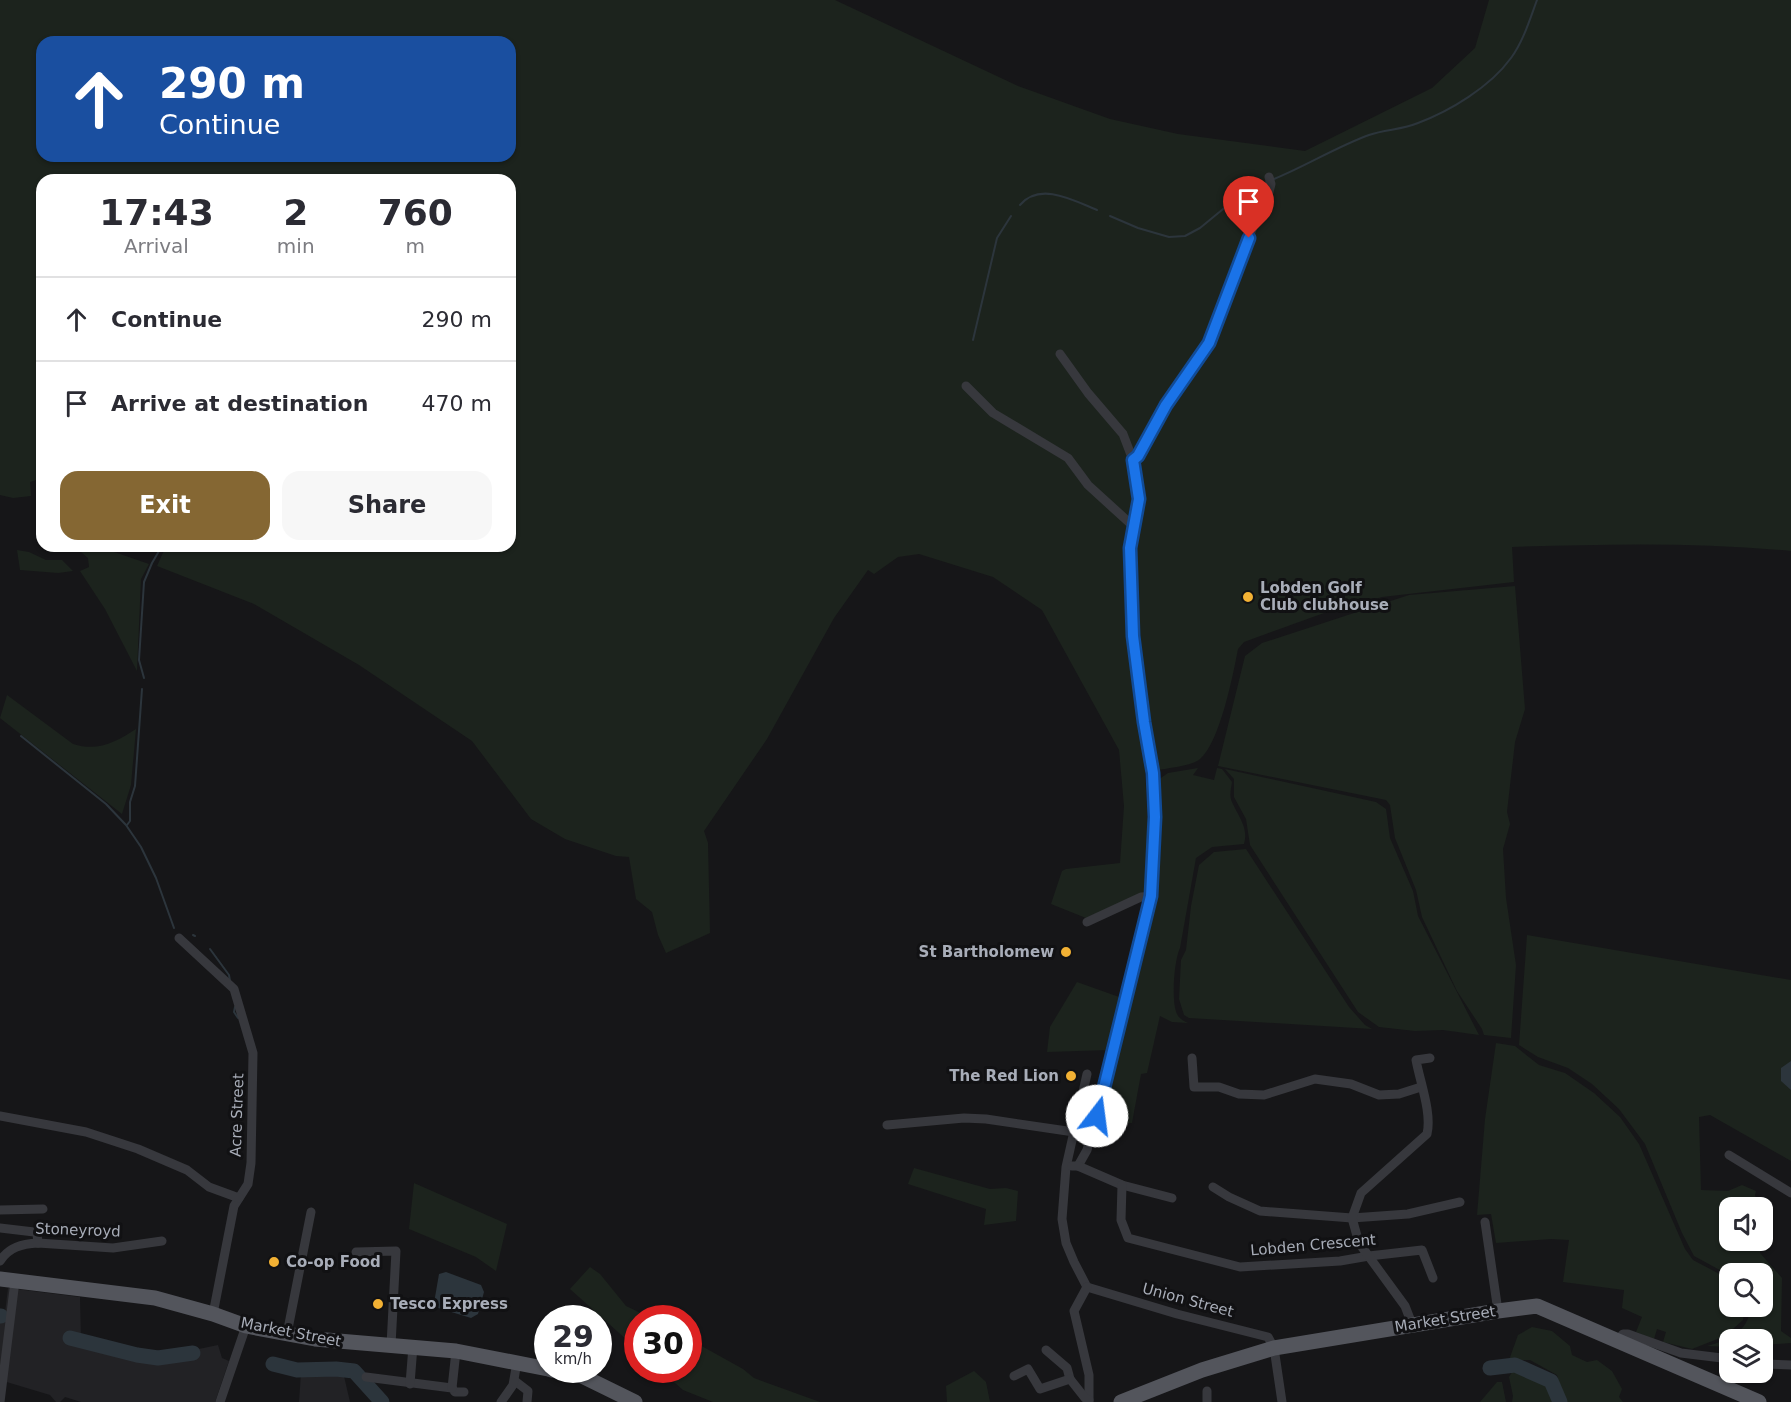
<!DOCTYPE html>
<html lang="en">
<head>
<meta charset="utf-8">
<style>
	:root { --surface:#fff; --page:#f7f7f7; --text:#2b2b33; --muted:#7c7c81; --line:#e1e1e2; --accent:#856733 }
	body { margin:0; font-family:"DejaVu Sans",sans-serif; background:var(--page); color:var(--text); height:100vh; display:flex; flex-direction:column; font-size:22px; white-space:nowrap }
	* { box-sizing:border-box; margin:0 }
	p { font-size:20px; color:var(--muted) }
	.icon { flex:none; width:33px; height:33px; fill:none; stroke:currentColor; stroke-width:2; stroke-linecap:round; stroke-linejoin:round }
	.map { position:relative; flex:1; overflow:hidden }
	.sheet { position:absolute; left:36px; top:174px; width:480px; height:378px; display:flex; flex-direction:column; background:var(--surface); border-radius:18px; box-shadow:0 2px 4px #0004 }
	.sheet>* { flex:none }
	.banner { position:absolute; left:36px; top:36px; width:480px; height:126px; border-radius:18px; box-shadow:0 2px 4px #0004; background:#1a4fa0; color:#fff; overflow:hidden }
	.fabs { position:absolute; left:1719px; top:1197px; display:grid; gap:12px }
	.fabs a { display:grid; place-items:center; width:54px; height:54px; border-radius:12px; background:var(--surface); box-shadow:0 2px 4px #0004; font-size:30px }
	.speed { position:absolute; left:534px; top:1305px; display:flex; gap:12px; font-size:30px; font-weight:700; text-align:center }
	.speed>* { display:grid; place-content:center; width:78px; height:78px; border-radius:50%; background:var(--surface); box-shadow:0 2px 4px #0004; line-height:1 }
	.speed small { font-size:15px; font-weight:400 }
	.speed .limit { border:9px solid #d22; background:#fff; color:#111 }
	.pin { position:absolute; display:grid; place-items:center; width:51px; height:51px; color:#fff; margin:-62px -26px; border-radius:50% 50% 50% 0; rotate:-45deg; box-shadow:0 0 6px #0007 }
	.pin .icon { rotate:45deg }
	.me { position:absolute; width:66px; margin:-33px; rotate:15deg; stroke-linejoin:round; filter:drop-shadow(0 0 4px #0008) }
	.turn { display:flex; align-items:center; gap:21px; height:126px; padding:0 24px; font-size:27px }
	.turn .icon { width:78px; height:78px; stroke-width:2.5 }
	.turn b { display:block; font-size:42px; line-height:51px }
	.eta { display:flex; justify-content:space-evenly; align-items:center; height:102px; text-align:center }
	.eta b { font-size:36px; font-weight:800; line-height:42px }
	.cta { display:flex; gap:12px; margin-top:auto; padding:12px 24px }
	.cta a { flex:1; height:69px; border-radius:18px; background:var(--accent); color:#fff; font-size:24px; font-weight:800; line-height:69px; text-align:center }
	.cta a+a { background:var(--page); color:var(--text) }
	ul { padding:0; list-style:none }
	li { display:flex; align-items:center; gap:18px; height:84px; padding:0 24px; border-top:2px solid var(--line) }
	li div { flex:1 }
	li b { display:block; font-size:22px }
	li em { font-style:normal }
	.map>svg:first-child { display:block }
	.built { fill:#222225 }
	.green { fill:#1c231d; fill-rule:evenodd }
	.water { fill:#2c353c }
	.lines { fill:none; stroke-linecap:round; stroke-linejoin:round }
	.stream { stroke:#2c353c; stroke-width:2 }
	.river { stroke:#2c353c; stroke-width:15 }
	.minor { stroke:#37383d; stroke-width:9 }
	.primary { stroke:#53555c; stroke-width:15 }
	.route-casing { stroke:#114b97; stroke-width:15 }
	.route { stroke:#1a73e8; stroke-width:10 }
	.poi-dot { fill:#f2b134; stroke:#111113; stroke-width:2 }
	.labels { text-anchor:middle; stroke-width:6; stroke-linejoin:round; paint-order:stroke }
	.poi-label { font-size:15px; font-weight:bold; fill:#a8adb8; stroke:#111113; text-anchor:start }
	.street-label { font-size:15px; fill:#a8adb8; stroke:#111113 }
</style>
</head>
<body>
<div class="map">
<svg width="1791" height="1402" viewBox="0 0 1791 1402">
	<rect width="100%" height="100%" fill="#161618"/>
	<g class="built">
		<path d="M8 1288 80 1297 81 1342 138 1358 168 1360 194 1355V1350L218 1345 222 1358 229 1361 215 1402H81L65 1397 60 1402H56L50 1395 0 1380V1322L4 1321Z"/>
		<path d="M343 1372 350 1402H299L301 1373Z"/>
	</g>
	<g class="green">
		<path d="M0 0H835L1018 86 1110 119 1178 134 1305 151 1432 88 1475 48 1489 0H1791V551C1699 542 1605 544 1512 547L1514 582 1382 597 1369 601 1360 600 1244 642 1238 649C1233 675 1220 742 1200 759 1191 767 1159 769 1145 772L1150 862 1146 891 1086 918 1051 904 1062 871 1066 869 1120 863 1124 806 1119 750 1042 610 993 577 919 554 898 557 874 574 868 570 834 618 767 739 704 831 708 843 710 933 666 953 658 935 652 912 636 899 629 857 616 856 565 839 531 819 472 741 359 665 254 604 157 566 166 546H510V180H42V478L30 482 31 496 13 498 0 495ZM42 42H510V156H42Z"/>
		<path d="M74 546H97L149 564 141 579 137 671 105 609 80 571 89 567 88 558Z"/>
		<path d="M17 550 29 552 46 560H62L73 571 58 573 20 570Z"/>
		<path d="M1515 586 1525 709 1515 742 1507 812 1510 824 1503 849 1506 898 1516 965 1511 1038 1484 1035 1482 1029 1457 991 1422 917 1416 890 1395 838 1390 805 1386 800 1218 766 1245 656 1262 643 1409 595Z"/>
		<path d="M7 695 73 744C98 752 116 742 136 729L131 785 122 814 0 718Z"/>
		<path d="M1198 768 1193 775 1214 780 1217 768 1222 769 1232 782C1231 789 1229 796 1232 802 1238 816 1249 828 1244 844L1212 847 1196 858 1180 948C1174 960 1171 1002 1177 1014 1179 1019 1184 1021 1188 1023L1172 1022 1160 1016 1147 1073 1141 1074 1132 1123 1100 1122 1144 936 1158 780 1168 773Z"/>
		<path d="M1225 769 1376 802 1386 809 1390 838 1413 891 1418 916 1479 1035 1443 1030 1415 1031 1379 1027 1358 1012 1250 845 1246 819 1234 797V779Z"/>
		<path d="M1246 849 1349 1007 1365 1025 1372 1029 1189 1018 1184 1015 1179 999 1181 960 1186 950 1191 906 1199 865 1214 852Z"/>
		<path d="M1527 935 1791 980V1161L1710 1115 1699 1117 1701 1190 1728 1191 1742 1185 1756 1191 1755 1195 1758 1204H1763V1233L1762 1208H1730V1240L1762 1241 1760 1253 1782 1278 1781 1331 1791 1338V1343L1763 1345 1762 1340H1730L1729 1347 1707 1346C1729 1340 1748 1332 1751 1307L1762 1306V1274L1729 1275 1694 1256 1682 1233 1645 1144 1619 1109 1592 1084 1568 1068 1538 1057 1519 1045Z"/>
		<path d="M1077 982 1122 998 1110 1050 1047 1052 1050 1027Z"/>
		<path d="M1496 1043 1515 1046 1539 1065 1565 1073 1594 1093 1620 1117 1639 1144 1685 1249 1693 1260 1729 1279 1730 1306 1745 1307 1743 1320 1725 1336 1692 1349 1663 1342 1666 1332 1657 1329 1654 1339 1636 1332 1642 1317 1622 1308 1624 1290 1563 1282 1569 1240 1551 1239 1496 1243 1491 1214 1477 1215 1485 1119Z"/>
		<path d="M914 1168 990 1189 1006 1188 1018 1191 1016 1221 984 1225 986 1209 908 1184Z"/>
		<path d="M414 1183 507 1224 496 1271 476 1257 409 1229Z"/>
		<path d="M590 1267 600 1274 626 1306 651 1318H638L637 1349 570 1289Z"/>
		<path d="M1532 1327 1552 1331 1570 1346 1572 1355 1587 1362 1597 1360 1612 1371 1622 1389 1619 1397 1623 1402H1564L1557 1375 1530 1360H1509L1518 1335Z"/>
		<path d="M689 1339 743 1369 754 1378 820 1402H713L683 1390 660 1370H688Z"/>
		<path d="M1514 1369 1546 1384 1556 1402H1512L1513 1396 1509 1377Z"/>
		<path d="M974 1371 986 1382 990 1402H947L946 1386Z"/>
		<path d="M1497 1382H1502L1506 1402H1480Z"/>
	</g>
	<g class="water">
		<path d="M1791 1061V1090L1781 1081V1068Z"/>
		<path d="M446 1272 481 1285 484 1292 478 1314 471 1318 435 1307 434 1303 439 1274Z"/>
	</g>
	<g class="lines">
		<g class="stream">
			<path d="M1274 179C1306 166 1336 147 1369 135 1385 129 1402 130 1418 123 1450 111 1490 87 1511 58 1523 42 1530 19 1537 0"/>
			<path d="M1020 205C1040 181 1075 201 1097 210"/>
			<path d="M1110 216 1138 228 1169 237 1185 236 1200 228 1245 191 1267 182"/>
			<path d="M973 340 997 238 1011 216"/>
			<path d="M144 678 139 660 144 582 152 563 162 546"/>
			<path d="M21 736 106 804 126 825 141 847 156 878 174 928"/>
			<path d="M127 825 130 821V802L135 786 142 689"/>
			<path d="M193 935 195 936"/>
			<path d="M210 949 229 975 230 981"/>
			<path d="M235 1007 234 1012 238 1018"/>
		</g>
		<g class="river">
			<path d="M0 1316H1"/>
			<path d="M70 1338 137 1355 158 1358 193 1353"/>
			<path d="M273 1364 297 1370 336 1369 354 1371 382 1402"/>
			<path d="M1490 1368 1515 1365 1551 1381 1560 1402"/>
		</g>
		<g class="minor">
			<path d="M1060 354 1088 393 1123 434 1136 468 1139 499 1134 519 1130 548 1133 636 1144 722 1153 773 1155 817 1150 905 1125 997 1104 1088 1087 1150 1078 1166"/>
			<path d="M966 386 993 413 1068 458 1088 485 1133 526"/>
			<path d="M1133 461 1138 456 1166 404 1209 343 1256 219 1269 192 1271 184 1269 177"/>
			<path d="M1087 922 1141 897 1151 896"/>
			<path d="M179 938 234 989 253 1053 251 1163 248 1184 234 1206 213 1314"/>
			<path d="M1192 1058 1194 1087H1219L1239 1094 1264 1095 1315 1079 1351 1084 1379 1095 1399 1094 1421 1087"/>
			<path d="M1087 1074 1066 1167 1062 1219 1066 1243 1074 1262 1087 1287"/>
			<path d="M0 1116 86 1132 138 1149 187 1170 209 1187 239 1198"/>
			<path d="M887 1125 964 1118 986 1119 1074 1132"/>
			<path d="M1729 1155 1791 1193"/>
			<path d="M1072 1166H1078L1122 1185 1172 1198"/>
			<path d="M1122 1185 1121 1220 1128 1238 1240 1267 1340 1261 1369 1256 1422 1250 1433 1278"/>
			<path d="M1213 1187 1229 1197 1260 1211 1352 1218 1408 1214 1460 1202"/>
			<path d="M0 1210 43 1209"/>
			<path d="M1485 1222 1498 1311"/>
			<path d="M0 1228 34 1232 37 1234 38 1243"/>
			<path d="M356 1252 396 1251 391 1345"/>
			<path d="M0 1261C9 1247 22 1244 38 1243L113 1248 162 1241"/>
			<path d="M1087 1287 1177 1314 1268 1337 1274 1348 1282 1402"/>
			<path d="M1087 1287 1074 1311 1089 1375V1402"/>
			<path d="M1412 1324 1405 1306 1359 1243 1352 1218 1361 1193 1427 1134C1432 1113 1420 1082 1416 1060L1430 1058"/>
			<path d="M287 1334 311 1212"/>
			<path d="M1618 1340 1623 1334H1628L1681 1353 1730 1359"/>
			<path d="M1046 1350 1067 1368 1070 1379"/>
			<path d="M1762 1364 1791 1365"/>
			<path d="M1014 1376 1028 1369 1040 1389 1070 1379 1085 1398 1089 1400"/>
			<path d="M366 1377 452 1388 455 1392H464"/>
			<path d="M515 1381 528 1391 527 1402"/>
			<path d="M410 1384 413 1346"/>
			<path d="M452 1388 456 1351"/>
			<path d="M1207 1391V1402"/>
			<path d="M0 1402 15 1281"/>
			<path d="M220 1402 246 1326"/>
			<path d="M501 1402 513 1385 517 1362"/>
		</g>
		<g class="primary">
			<path d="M0 1279 155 1298 213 1314 246 1326 315 1339 456 1351 548 1369"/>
			<path d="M551 1370 582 1376 635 1402"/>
			<path d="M1121 1402 1202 1370 1274 1348 1498 1311 1537 1306 1759 1402"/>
		</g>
	</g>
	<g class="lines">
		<defs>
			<path id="route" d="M1097 1116 1151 896 1155 817 1153 773 1144 722 1133 636 1130 548 1139 499 1133 460 1138 456 1166 405 1209 343 1249 238"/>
		</defs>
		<use href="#route" class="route-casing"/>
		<use href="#route" class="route"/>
	</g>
	<g class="poi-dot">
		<circle cx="1248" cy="597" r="6"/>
		<circle cx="1066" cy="952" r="6"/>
		<circle cx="1071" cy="1076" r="6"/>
		<circle cx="274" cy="1262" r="6"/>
		<circle cx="378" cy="1304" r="6"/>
	</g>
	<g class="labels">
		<g class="poi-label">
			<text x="1260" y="593">Lobden Golf<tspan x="1260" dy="17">Club clubhouse</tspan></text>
			<text x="1054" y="957" text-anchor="end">St Bartholomew</text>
			<text x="1059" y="1081" text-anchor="end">The Red Lion</text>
			<text x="286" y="1267">Co-op Food</text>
			<text x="390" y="1309">Tesco Express</text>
		</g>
		<g class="street-label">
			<text transform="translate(237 1115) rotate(-88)" y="5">Acre Street</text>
			<text transform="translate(78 1230) rotate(2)" y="5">Stoneyroyd</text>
			<text transform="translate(1313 1245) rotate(-5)" y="5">Lobden Crescent</text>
			<text transform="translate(1188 1300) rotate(15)" y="5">Union Street</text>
			<text transform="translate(1445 1319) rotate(-9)" y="5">Market Street</text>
			<text transform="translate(291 1332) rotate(11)" y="5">Market Street</text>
		</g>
	</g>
</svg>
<div class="fabs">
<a><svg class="icon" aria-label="sound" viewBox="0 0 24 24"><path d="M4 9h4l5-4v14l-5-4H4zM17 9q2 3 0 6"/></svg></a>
<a><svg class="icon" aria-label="search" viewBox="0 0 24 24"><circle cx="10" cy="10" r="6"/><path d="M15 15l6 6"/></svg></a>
<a><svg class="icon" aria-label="layers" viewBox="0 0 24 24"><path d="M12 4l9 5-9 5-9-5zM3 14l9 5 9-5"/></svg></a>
</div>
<div class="speed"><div>29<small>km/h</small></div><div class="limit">30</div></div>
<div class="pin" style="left:1249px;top:238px;background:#d93025"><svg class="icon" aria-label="arrive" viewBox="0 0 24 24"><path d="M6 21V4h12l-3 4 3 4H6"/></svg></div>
<svg class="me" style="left:1097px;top:1116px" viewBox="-20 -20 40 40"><circle r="19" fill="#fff"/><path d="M0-13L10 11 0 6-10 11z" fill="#1a73e8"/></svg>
<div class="banner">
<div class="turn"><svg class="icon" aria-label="ahead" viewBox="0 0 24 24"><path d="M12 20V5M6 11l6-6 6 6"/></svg><div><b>290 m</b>Continue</div></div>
</div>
<section class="sheet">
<div class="eta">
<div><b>17:43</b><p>Arrival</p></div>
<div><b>2</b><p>min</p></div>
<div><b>760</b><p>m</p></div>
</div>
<ul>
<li><svg class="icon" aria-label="ahead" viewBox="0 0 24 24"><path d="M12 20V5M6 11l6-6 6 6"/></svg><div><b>Continue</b></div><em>290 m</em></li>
<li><svg class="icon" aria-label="arrive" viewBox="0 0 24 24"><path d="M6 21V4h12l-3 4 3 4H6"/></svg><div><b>Arrive at destination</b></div><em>470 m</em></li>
</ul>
<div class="cta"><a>Exit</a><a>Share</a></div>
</section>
</div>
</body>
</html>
